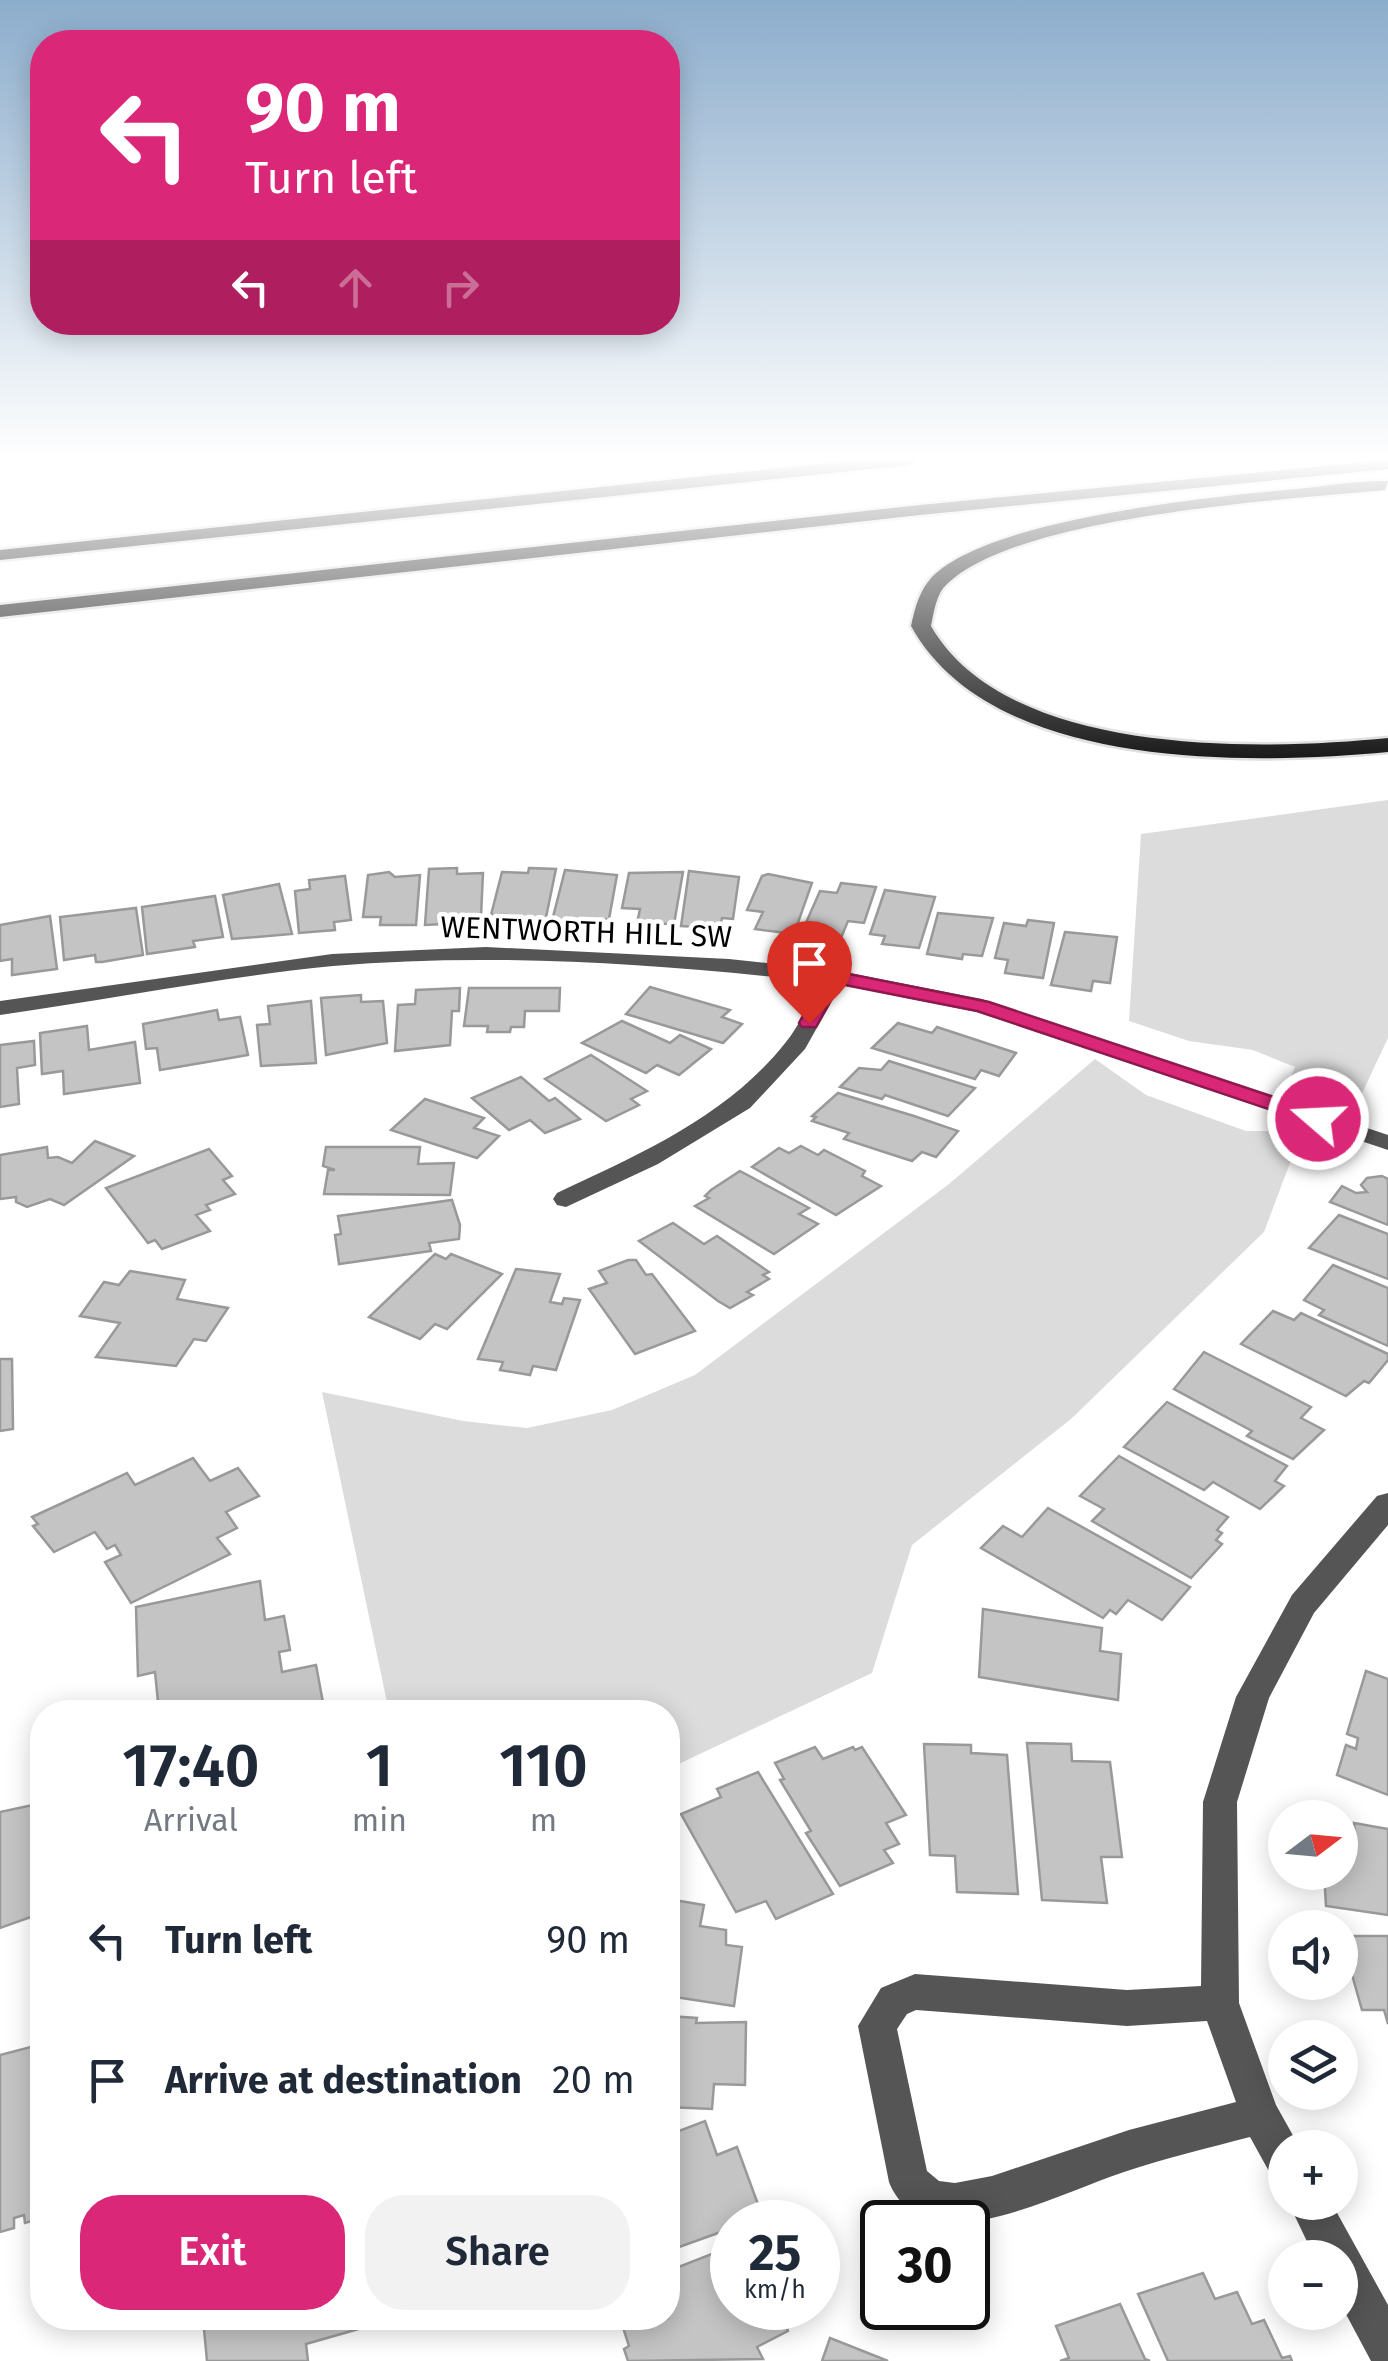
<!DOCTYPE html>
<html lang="en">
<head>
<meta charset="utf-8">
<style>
	:root { --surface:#fff; --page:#f2f2f3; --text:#1f2937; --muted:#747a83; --accent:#db2777 }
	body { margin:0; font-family:"Fira Sans",sans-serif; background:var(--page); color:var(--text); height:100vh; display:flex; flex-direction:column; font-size:38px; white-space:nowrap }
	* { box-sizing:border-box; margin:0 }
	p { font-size:32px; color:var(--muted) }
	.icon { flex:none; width:55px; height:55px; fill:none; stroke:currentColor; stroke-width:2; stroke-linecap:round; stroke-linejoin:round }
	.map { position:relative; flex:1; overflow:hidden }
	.sheet { position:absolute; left:30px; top:1700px; width:650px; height:630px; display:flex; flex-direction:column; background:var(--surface); border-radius:40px; box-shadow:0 5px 25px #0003 }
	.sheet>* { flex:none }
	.top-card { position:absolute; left:30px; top:30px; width:650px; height:305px; border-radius:40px; box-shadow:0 5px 25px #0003; background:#db2777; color:#fff; overflow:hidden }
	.needle { width:65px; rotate:74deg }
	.tools { position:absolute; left:1268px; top:1800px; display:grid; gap:20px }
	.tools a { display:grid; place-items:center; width:90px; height:90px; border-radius:50%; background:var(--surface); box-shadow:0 5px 25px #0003; font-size:50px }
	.speed { position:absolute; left:710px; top:2200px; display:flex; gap:20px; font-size:50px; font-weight:700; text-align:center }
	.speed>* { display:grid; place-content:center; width:130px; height:130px; border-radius:50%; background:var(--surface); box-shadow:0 5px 25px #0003; line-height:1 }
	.speed small { font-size:25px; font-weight:400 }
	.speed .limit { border:5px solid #111; border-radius:15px; background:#fff; color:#111 }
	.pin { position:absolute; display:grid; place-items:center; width:85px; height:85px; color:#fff; margin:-102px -42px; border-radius:50% 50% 50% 0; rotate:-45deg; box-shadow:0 0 10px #0007 }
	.pin .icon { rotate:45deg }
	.me { position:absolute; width:110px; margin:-55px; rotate:289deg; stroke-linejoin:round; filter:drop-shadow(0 0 8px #0008) }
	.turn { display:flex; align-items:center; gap:35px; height:210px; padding:0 50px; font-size:45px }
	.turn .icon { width:130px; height:130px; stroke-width:2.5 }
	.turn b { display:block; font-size:70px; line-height:85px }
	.lanes { display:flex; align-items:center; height:95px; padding:0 50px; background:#0003; justify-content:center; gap:50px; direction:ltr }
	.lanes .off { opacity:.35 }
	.eta { display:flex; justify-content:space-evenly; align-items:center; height:170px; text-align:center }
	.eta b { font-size:60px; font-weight:600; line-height:70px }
	.button { display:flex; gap:20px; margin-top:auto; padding:20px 50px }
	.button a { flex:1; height:115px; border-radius:40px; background:var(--accent); color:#fff; font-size:40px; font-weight:600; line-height:115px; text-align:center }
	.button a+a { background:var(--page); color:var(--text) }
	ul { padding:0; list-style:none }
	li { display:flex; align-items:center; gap:30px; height:140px; padding:0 50px }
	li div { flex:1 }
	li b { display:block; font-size:38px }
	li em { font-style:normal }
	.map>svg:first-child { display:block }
	.green { fill:#dcdcdc }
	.building { fill:#c4c4c4; stroke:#999; stroke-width:2.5 }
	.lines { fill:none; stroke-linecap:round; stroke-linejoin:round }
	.highway-casing { stroke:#dbdbdb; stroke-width:5 }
	.minor { fill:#555; fill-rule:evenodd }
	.highway { fill:#000; fill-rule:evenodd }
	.route { fill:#db2777; stroke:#8e194d; stroke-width:2.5 }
	.labels { text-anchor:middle; stroke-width:9; stroke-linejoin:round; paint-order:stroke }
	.street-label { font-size:30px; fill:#000; stroke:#fff }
</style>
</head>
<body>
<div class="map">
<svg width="1388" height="2361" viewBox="0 0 1388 2361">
	<rect width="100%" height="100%" fill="#fff"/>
	<g class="green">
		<path d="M1388 800V1038L1357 1104 1288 1084 1295 1067 1253 1050 1189 1041 1129 1021 1141 834Z"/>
		<path d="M1095 1059 1146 1095 1246 1131H1302L1264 1232 1071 1419 912 1545 872 1673 668 1769V1712H389L322 1392 463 1421 527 1428 612 1410 695 1375 949 1184Z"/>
	</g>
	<g class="building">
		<path d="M457 868V874L483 873 481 916 465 917 464 923 425 925 429 869Z"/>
		<path d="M529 868 556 869 545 922 505 921 506 915H491L502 872 528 873Z"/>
		<path d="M565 870 617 875 609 919 552 921Z"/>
		<path d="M689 871 739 877 733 919 722 918 720 928 681 926Z"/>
		<path d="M389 872 395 877 420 875 416 925H380L381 917H363L368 875Z"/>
		<path d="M683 872 674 924 637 923 640 909 622 908 629 873Z"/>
		<path d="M768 874 812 883 794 934 755 929 763 912 747 910 762 876Z"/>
		<path d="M345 876 351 920 334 922 335 930 299 933 295 891 310 889 309 880Z"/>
		<path d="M841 883 876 887 864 923 848 921 840 940 801 934 820 891 837 893Z"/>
		<path d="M279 884 292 934 232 939 223 895Z"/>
		<path d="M885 890 935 897 919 948 882 944 885 936 870 934Z"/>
		<path d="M215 896 223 937 193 941 195 947 147 954 142 907Z"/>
		<path d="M136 908 143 955 102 962H96L95 955 64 960 60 917Z"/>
		<path d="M938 913 993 918 982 956 963 954 962 959 927 954Z"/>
		<path d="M50 916 57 969 12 975V959L0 961V925Z"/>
		<path d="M1028 920 1054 923 1043 978 1005 973 1008 960 995 958 1004 923 1026 926Z"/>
		<path d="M1065 932 1117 937 1110 983 1093 981 1091 991 1051 985Z"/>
		<path d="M650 987 730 1010 722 1017 742 1024 723 1043 626 1014Z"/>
		<path d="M460 988 459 1011H452L450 1045 395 1051 398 1005 415 1004 416 990Z"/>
		<path d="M469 988H560L559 1011H525L524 1027H511L510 1032H487L488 1026H464Z"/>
		<path d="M361 995V1002L383 1001 387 1043 326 1055 321 998Z"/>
		<path d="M311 1001 316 1063 261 1066 257 1025 270 1024 268 1006Z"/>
		<path d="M217 1010 219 1020 240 1017 248 1055 160 1070 157 1048 146 1049 143 1024Z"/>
		<path d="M622 1021 670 1043 680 1035 711 1049 679 1075 657 1065 646 1073 582 1043Z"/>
		<path d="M898 1023 932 1033 937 1027 1016 1053 999 1076 981 1070 975 1079 872 1048Z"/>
		<path d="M87 1026 89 1050 135 1042 140 1083 64 1094 63 1071 42 1074 40 1033Z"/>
		<path d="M34 1041 35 1065 17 1068 19 1104 0 1107V1045Z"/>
		<path d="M591 1055 647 1091 631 1099 639 1105 606 1121 545 1079Z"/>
		<path d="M889 1061 975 1088 948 1116 885 1095 882 1099 840 1087 859 1068 881 1070Z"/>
		<path d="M521 1077 549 1101 555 1098 580 1119 545 1133 530 1120 509 1130 472 1098Z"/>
		<path d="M838 1093 914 1116 958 1131 936 1157 922 1152 912 1161 881 1151 844 1139 849 1133 812 1121 816 1117 812 1116Z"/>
		<path d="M425 1099 484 1118 474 1128 499 1136 477 1158 391 1130Z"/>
		<path d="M95 1141 134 1156 64 1205 50 1199 27 1207 16 1202V1197L0 1199V1155L47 1147 48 1158 58 1157 72 1163Z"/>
		<path d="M801 1146 818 1155 824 1150 865 1171 862 1176 881 1186 836 1215 752 1167 779 1148 789 1153Z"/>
		<path d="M326 1147H420L418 1164 454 1163 450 1195 324 1194 328 1170H335L323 1166Z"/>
		<path d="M209 1149 232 1176 223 1180 235 1194 206 1205 210 1210 196 1215 210 1231 162 1249 155 1240 148 1243 106 1188Z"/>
		<path d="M740 1171 809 1208 799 1214 818 1224 774 1254 695 1206 709 1198 705 1196 711 1190Z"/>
		<path d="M1382 1176 1388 1179V1225L1330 1202 1342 1186 1356 1193 1367 1192 1361 1185 1367 1178Z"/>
		<path d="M452 1200 460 1225 459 1239 429 1243 431 1251 339 1264 335 1235 341 1234 338 1216Z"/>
		<path d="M1339 1215 1388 1234V1279L1309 1248Z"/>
		<path d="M673 1223 704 1244 717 1236 769 1272 763 1275 769 1279 747 1292 753 1295 730 1308 718 1301 639 1241Z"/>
		<path d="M435 1254 446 1259 451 1254 502 1274 447 1329 435 1324 420 1339 369 1317Z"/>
		<path d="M628 1260H636L646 1275 652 1274 695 1331 635 1354 589 1289 607 1283 599 1271Z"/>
		<path d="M1333 1265 1388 1288V1346L1319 1315 1324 1310 1304 1300Z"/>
		<path d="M516 1269 560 1274 550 1302 562 1304 564 1298 580 1300 556 1370 533 1366 530 1375 500 1370 503 1362 478 1359Z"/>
		<path d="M130 1271 185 1280 177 1299 228 1308 206 1341 194 1339 176 1366 96 1357 120 1323 80 1316 104 1282 119 1285Z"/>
		<path d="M1273 1311 1294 1320 1301 1313 1388 1354V1360L1369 1383 1364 1381 1346 1396 1241 1344Z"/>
		<path d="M1204 1352 1311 1407 1301 1418 1324 1430 1293 1459 1247 1436 1252 1431 1174 1389Z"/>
		<path d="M0 1359H12L13 1429 0 1431Z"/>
		<path d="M1167 1402 1287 1466 1275 1481 1284 1486 1260 1509 1213 1482 1204 1490 1124 1447Z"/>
		<path d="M1119 1456 1228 1517 1217 1530 1222 1533 1216 1540 1222 1544 1191 1578 1092 1521 1104 1509 1080 1496Z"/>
		<path d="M193 1458 210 1481 238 1468 259 1496 226 1512 237 1528 217 1538 230 1554 131 1603 105 1562 121 1555 115 1545 107 1549 95 1532 54 1552 33 1526 38 1524 32 1517 127 1473 135 1485Z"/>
		<path d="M1048 1508 1190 1587 1162 1620 1128 1600 1116 1614 1110 1610 1103 1618 981 1548 1003 1526 1022 1537Z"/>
		<path d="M260 1581 265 1620 284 1616 290 1650 279 1652 282 1672 316 1665 324 1708 302 1712H159L155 1672 138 1676 136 1607Z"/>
		<path d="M983 1609 1102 1628 1100 1651 1121 1654 1118 1700 979 1677Z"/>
		<path d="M1366 1671 1388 1679V1795L1337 1775 1346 1745 1356 1749 1358 1738 1347 1734Z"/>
		<path d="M1027 1743 1071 1744 1072 1761 1110 1762 1122 1857H1101L1107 1903 1042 1900Z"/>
		<path d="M924 1744 971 1745V1753L1007 1755 1018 1894 957 1892 955 1856 930 1855Z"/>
		<path d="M815 1747 823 1759 853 1747 855 1750 862 1747 906 1815 886 1823 899 1844 884 1850 893 1863 840 1886 806 1833 811 1831 780 1780 784 1779 775 1763Z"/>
		<path d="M758 1772 833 1894 776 1919 766 1901 736 1912 681 1814 721 1797 717 1789Z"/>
		<path d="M42 1803V1913L0 1928V1812Z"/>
		<path d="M1354 1823 1388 1829V1915L1326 1906 1324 1872H1340V1843L1356 1845Z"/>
		<path d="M668 1899 704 1905 700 1926 726 1930V1945L742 1947 734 2006 668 1996Z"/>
		<path d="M1346 1936H1388V2024L1384 2010H1362L1345 1950H1350Z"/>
		<path d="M668 2016 697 2018 696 2023 746 2022 745 2085 714 2084 712 2109 668 2107Z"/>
		<path d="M42 2044V2218L25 2223 24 2215 14 2218V2228L0 2232V2055Z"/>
		<path d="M705 2121 717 2155 737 2147 763 2218 732 2222V2228L668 2251V2135Z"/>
		<path d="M732 2246V2308H780L788 2331 757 2347 763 2359 628 2361 624 2349 629 2346 620 2318H668V2271Z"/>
		<path d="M1203 2273 1215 2299 1237 2292 1252 2324 1264 2320 1282 2358 1290 2356 1292 2361H1168L1138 2294Z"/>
		<path d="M1120 2304 1145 2359 1150 2361H1060L1069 2358 1056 2326Z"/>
		<path d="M203 2318H397L306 2344 308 2361H207Z"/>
		<path d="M830 2338 888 2361H822Z"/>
	</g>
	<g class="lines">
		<defs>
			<g id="highway">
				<path d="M858 460H917L909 465 0 560V550Z"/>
				<path d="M1388 460V469L920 515 0 617V605L920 505Z"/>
				<path d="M1388 481 1385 490C1282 500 1020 515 947 584 936 594 934 612 931 626 1006 757 1258 751 1388 738V752C1246 765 991 771 911 626 915 608 919 591 932 577 991 518 1211 497 1296 489 1326 486 1358 480 1388 481Z"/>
			</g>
		</defs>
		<use href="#highway" class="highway-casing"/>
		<g class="minor">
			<path d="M486 947 729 959 834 970 982 999 1388 1135V1150L977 1012 841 985 805 1049 750 1108 658 1164 566 1207 557 1205 553 1199 557 1193C640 1154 728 1116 786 1042 800 1025 809 1002 820 982 660 964 494 952 333 966 222 977 110 999 0 1015V1001L332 954Z"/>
			<path d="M1388 1493V1525L1314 1613 1269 1698 1237 1802 1239 2003 1276 2105 1300 2148H1285V2181L1271 2175 1250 2137C1208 2148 1165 2158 1124 2172 1070 2190 997 2228 940 2222 916 2220 897 2203 889 2182L858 2026 881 1988 915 1974 1127 1990 1201 1986 1203 1802 1236 1697 1292 1595 1377 1496ZM916 2010 1127 2026 1207 2021 1236 2102 1129 2130 992 2176 955 2183 939 2181 927 2171 897 2029 907 2014Z"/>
			<path d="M1288 2202H1331L1388 2305V2361H1371L1340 2303V2258H1315Z"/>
		</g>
		<use href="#highway" class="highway"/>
	</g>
	<linearGradient id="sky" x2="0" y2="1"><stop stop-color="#8cadcc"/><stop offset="0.58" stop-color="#fff"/><stop offset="1" stop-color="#fff" stop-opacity="0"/></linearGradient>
	<rect width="1388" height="791" fill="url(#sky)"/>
	<path class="route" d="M834 971 989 1002 1325 1114 1328 1119 1318 1125 1310 1123 977 1011 840 984 816 1027H802L799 1023 824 977Z"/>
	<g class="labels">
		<g class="street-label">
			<text transform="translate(586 932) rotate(2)" y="10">WENTWORTH HILL SW</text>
		</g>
	</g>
</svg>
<div class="tools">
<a><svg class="needle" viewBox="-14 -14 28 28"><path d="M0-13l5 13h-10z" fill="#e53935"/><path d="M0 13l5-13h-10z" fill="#747a83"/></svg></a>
<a><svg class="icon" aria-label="sound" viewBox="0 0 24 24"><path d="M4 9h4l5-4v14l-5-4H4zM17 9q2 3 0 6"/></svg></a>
<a><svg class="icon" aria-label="layers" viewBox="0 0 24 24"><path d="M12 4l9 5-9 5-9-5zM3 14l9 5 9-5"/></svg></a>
<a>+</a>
<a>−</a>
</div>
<div class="speed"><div>25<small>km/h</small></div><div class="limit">30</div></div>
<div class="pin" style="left:809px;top:1023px;background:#d93025"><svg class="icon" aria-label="arrive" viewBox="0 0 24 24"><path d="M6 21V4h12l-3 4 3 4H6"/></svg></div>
<svg class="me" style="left:1318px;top:1119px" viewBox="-20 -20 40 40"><circle r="17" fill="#db2777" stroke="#fff" stroke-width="3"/><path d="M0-11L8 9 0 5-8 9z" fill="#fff"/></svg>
<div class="top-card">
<div class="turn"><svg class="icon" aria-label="left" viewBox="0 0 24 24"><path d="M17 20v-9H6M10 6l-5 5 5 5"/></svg><div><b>90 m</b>Turn left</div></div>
<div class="lanes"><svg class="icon" aria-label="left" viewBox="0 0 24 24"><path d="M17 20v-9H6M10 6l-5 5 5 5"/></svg><svg class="icon off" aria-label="ahead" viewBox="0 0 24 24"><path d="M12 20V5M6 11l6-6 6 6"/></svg><svg class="icon off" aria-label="right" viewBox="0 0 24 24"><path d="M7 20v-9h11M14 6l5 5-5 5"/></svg></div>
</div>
<section class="sheet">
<div class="eta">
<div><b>17:40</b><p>Arrival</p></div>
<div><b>1</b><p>min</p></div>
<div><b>110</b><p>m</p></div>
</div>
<ul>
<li><svg class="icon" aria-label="left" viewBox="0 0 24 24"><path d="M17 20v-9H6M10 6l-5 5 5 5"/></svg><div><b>Turn left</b></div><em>90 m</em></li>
<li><svg class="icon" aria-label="arrive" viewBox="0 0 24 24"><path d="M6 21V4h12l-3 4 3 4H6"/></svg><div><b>Arrive at destination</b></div><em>20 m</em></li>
</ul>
<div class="button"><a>Exit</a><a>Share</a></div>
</section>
</div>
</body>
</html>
